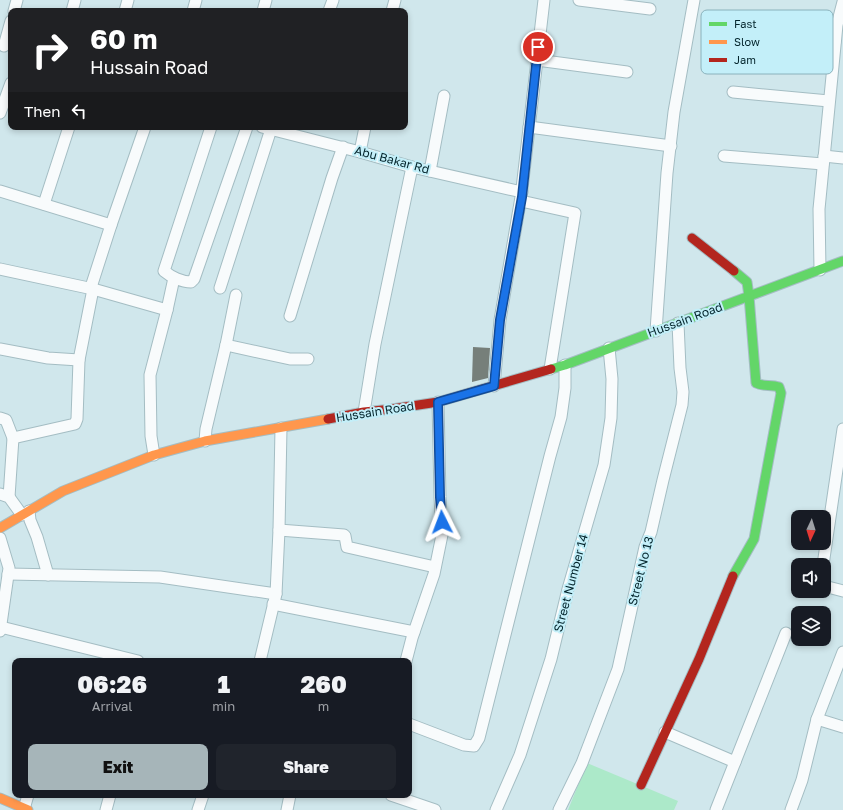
<!DOCTYPE html>
<html lang="en">
<head>
<meta charset="utf-8">
<style>
	:root { --surface:#171b24; --page:#20242c; --text:#f1f3f6; --muted:#9ea1a6; --accent:#a6b5b9 }
	body { margin:0; font-family:"Golos Text",sans-serif; background:var(--page); color:var(--text); height:100vh; display:flex; flex-direction:column; font-size:15px; white-space:nowrap }
	* { box-sizing:border-box; margin:0 }
	p { font-size:13px; color:var(--muted) }
	.icon { flex:none; width:22px; height:22px; fill:none; stroke:currentColor; stroke-width:2; stroke-linecap:round; stroke-linejoin:round }
	.map { position:relative; flex:1; overflow:hidden }
	.side { position:absolute; left:12px; top:658px; width:400px; height:140px; display:flex; flex-direction:column; background:var(--surface); border-radius:8px; box-shadow:0 2px 6px #0003 }
	.side>* { flex:none }
	.banner { position:absolute; left:8px; top:8px; width:400px; height:122px; border-radius:8px; box-shadow:0 2px 6px #0003; background:#202124; color:#fff; overflow:hidden }
	.needle { width:26px; rotate:184deg }
	.fabs { position:absolute; left:791px; top:510px; display:grid; gap:8px }
	.fabs a { display:grid; place-items:center; width:40px; height:40px; border-radius:8px; background:var(--surface); box-shadow:0 2px 6px #0003; font-size:20px }
	.pin { position:absolute; display:grid; place-items:center; width:34px; height:34px; color:#fff; margin:-17px; border:2px solid #fff; border-radius:50%; box-shadow:0 1px 4px #0007 }
	.me { position:absolute; width:44px; margin:-22px; rotate:357deg; stroke-linejoin:round; filter:drop-shadow(0 0 3px #0008) }
	.turn { display:flex; align-items:center; gap:14px; height:84px; padding:0 16px; font-size:18px }
	.turn .icon { width:52px; height:52px; stroke-width:2.5 }
	.turn b { display:block; font-size:28px; line-height:34px }
	.then { display:flex; align-items:center; height:38px; padding:0 16px; background:#0003; gap:8px; font-size:15px }
	.eta { display:flex; justify-content:space-evenly; align-items:center; height:68px; text-align:center }
	.eta b { font-size:24px; font-weight:800; line-height:28px }
	.primary-button { display:flex; gap:8px; margin-top:auto; padding:8px 16px }
	.primary-button a { flex:1; height:46px; border-radius:8px; background:var(--accent); color:#111; font-size:16px; font-weight:800; line-height:46px; text-align:center }
	.primary-button a+a { background:var(--page); color:var(--text) }
	.map>svg:first-child { display:block }
	.green { fill:#ace9c9 }
	.building { fill:#767f7a }
	.lines { fill:none; stroke-linecap:round; stroke-linejoin:round }
	.street-casing { stroke:#a4bdc3; stroke-width:13 }
	.fast-casing { stroke:#a4bdc3; stroke-width:11 }
	.slow-casing { stroke:#a4bdc3; stroke-width:11 }
	.jam-casing { stroke:#a4bdc3; stroke-width:11 }
	.street { stroke:#f8fbfc; stroke-width:11 }
	.fast { stroke:#63d668; stroke-width:9 }
	.slow { stroke:#ff974d; stroke-width:9 }
	.jam { stroke:#b3261e; stroke-width:9 }
	.route-casing { stroke:#114b97; stroke-width:10 }
	.route { stroke:#1a73e8; stroke-width:7 }
	.labels { text-anchor:middle; stroke-width:4; stroke-linejoin:round; paint-order:stroke }
	.street-label { font-size:12px; fill:#04252c; stroke:#c3eff9 }
	.key { fill:#c3eff9; stroke:#8ab2bc; stroke-width:1 }
	.key-label { font-size:11px; fill:#04252c }
</style>
</head>
<body>
<div class="map">
<svg width="843" height="810" viewBox="0 0 843 810">
	<rect width="100%" height="100%" fill="#d0e7ec"/>
	<path class="green" d="M587 763 678 801 674 810H568Z"/>
	<path class="building" d="M473 347 490 348 488 378 472 382Z"/>
	<g class="lines">
		<defs>
			<g id="street">
				<path d="M579 0 650 9"/>
				<path d="M14 11 17 0"/>
				<path d="M72 11 75 0"/>
				<path d="M125 11 128 0"/>
				<path d="M193 11 196 0"/>
				<path d="M263 11 266 0"/>
				<path d="M329 11 333 0"/>
				<path d="M392 11 395 0"/>
				<path d="M752 32 835 42"/>
				<path d="M4 46 11 21"/>
				<path d="M537 60 627 72"/>
				<path d="M733 92 829 101"/>
				<path d="M0 113 11 83"/>
				<path d="M211 127 164 271C171 277 182 282 191 282L194 279 247 127"/>
				<path d="M262 127 360 152 412 167 522 192"/>
				<path d="M529 127 671 146"/>
				<path d="M360 152 365 127"/>
				<path d="M724 156 823 164"/>
				<path d="M824 156 843 158"/>
				<path d="M430 171 444 96"/>
				<path d="M0 191 111 225"/>
				<path d="M521 201 575 213 550 369"/>
				<path d="M44 204 69 127"/>
				<path d="M0 269 93 289 167 310"/>
				<path d="M820 270 819 209 837 25 843 2"/>
				<path d="M220 288 271 129"/>
				<path d="M290 316 332 178 343 147"/>
				<path d="M656 331 667 173 674 112 694 0"/>
				<path d="M226 345 290 359H308"/>
				<path d="M0 349 48 358 79 360 93 289 92 284 111 225 145 127"/>
				<path d="M494 386 500 320 521 197 544 0"/>
				<path d="M364 412 375 344 412 167"/>
				<path d="M0 418 6 420 13 438 9 497"/>
				<path d="M13 438 75 424 77 419 79 360"/>
				<path d="M205 441 206 429 226 345 236 295"/>
				<path d="M154 455 151 436 150 375 167 310 174 278"/>
				<path d="M0 494 9 497 22 515"/>
				<path d="M29 511 30 520 37 537 48 575"/>
				<path d="M279 530 344 535 345 536 347 547 435 567"/>
				<path d="M0 538 9 568 0 631"/>
				<path d="M823 565 843 429"/>
				<path d="M8 574 160 577 276 594"/>
				<path d="M824 586 843 591"/>
				<path d="M273 604 414 632"/>
				<path d="M1 627 138 661"/>
				<path d="M260 661 276 594 279 530 281 428"/>
				<path d="M406 661 412 638 434 574 442 535 440 497 438 402"/>
				<path d="M817 719 843 727"/>
				<path d="M409 724 464 745 474 746 479 738 550 456 561 417 565 388V365"/>
				<path d="M665 732 735 762"/>
				<path d="M391 795 435 810"/>
				<path d="M24 809 28 795"/>
				<path d="M106 810 110 795"/>
				<path d="M198 810 203 795"/>
				<path d="M287 810 290 795"/>
				<path d="M496 810 520 755 551 659 568 589 604 465 611 418 612 379 609 348"/>
				<path d="M559 810 582 763 618 669 645 547 651 532 663 480 682 405 683 392 680 368 678 323"/>
				<path d="M716 810 786 633"/>
				<path d="M791 810 802 780 817 719 843 652"/>
			</g>
			<g id="fast">
				<path d="M551 369 565 365 843 261"/>
				<path d="M733 576 754 539 781 393 779 387C771 384 763 387 756 383L749 296 747 282 734 271"/>
			</g>
			<g id="slow">
				<path d="M0 528 63 491 154 455 205 441 328 419"/>
				<path d="M0 798 28 810"/>
			</g>
			<g id="jam">
				<path d="M692 238 734 271"/>
				<path d="M328 419 364 412 392 409 438 402 551 369"/>
				<path d="M641 785 699 659 733 576"/>
			</g>
		</defs>
		<use href="#street" class="street-casing"/>
		<use href="#fast" class="fast-casing"/>
		<use href="#slow" class="slow-casing"/>
		<use href="#jam" class="jam-casing"/>
		<use href="#street" class="street"/>
		<use href="#fast" class="fast"/>
		<use href="#slow" class="slow"/>
		<use href="#jam" class="jam"/>
	</g>
	<g class="lines">
		<defs>
			<path id="route" d="M442 522 440 497 438 402 494 386 500 320 522 197 538 47"/>
		</defs>
		<use href="#route" class="route-casing"/>
		<use href="#route" class="route"/>
	</g>
	<g class="labels">
		<g class="street-label">
			<text transform="translate(392 160) rotate(15)" y="4">Abu Bakar Rd</text>
			<text transform="translate(685 320) rotate(-20)" y="4">Hussain Road</text>
			<text transform="translate(375 412) rotate(-9)" y="4">Hussain Road</text>
			<text transform="translate(641 571) rotate(-76)" y="4">Street No 13</text>
			<text transform="translate(571 583) rotate(-75)" y="4">Street Number 14</text>
		</g>
	</g>
	<rect x="701" y="10" width="132" height="64" rx="6" class="key"/>
	<rect x="709" y="22" width="18" height="4" fill="#63d668"/>
	<rect x="709" y="40" width="18" height="4" fill="#ff974d"/>
	<rect x="709" y="58" width="18" height="4" fill="#b3261e"/>
	<g class="key-label">
		<text x="734" y="28">Fast</text>
		<text x="734" y="46">Slow</text>
		<text x="734" y="64">Jam</text>
	</g>
</svg>
<div class="fabs">
<a><svg class="needle" viewBox="-14 -14 28 28"><path d="M0-13l5 13h-10z" fill="#e53935"/><path d="M0 13l5-13h-10z" fill="#9ea1a6"/></svg></a>
<a><svg class="icon" aria-label="sound" viewBox="0 0 24 24"><path d="M4 9h4l5-4v14l-5-4H4zM17 9q2 3 0 6"/></svg></a>
<a><svg class="icon" aria-label="layers" viewBox="0 0 24 24"><path d="M12 4l9 5-9 5-9-5zM3 14l9 5 9-5"/></svg></a>
</div>
<div class="pin" style="left:538px;top:47px;background:#d93025"><svg class="icon" aria-label="arrive" viewBox="0 0 24 24"><path d="M6 21V4h12l-3 4 3 4H6"/></svg></div>
<svg class="me" style="left:442px;top:522px" viewBox="-20 -20 40 40"><path d="M0-17L14 15 0 8-14 15z" fill="#1a73e8" stroke="#fff" stroke-width="4"/></svg>
<div class="banner">
<div class="turn"><svg class="icon" aria-label="right" viewBox="0 0 24 24"><path d="M7 20v-9h11M14 6l5 5-5 5"/></svg><div><b>60 m</b>Hussain Road</div></div>
<div class="then">Then<svg class="icon" aria-label="left" viewBox="0 0 24 24"><path d="M17 20v-9H6M10 6l-5 5 5 5"/></svg></div>
</div>
<section class="side">
<div class="eta">
<div><b>06:26</b><p>Arrival</p></div>
<div><b>1</b><p>min</p></div>
<div><b>260</b><p>m</p></div>
</div>
<div class="primary-button"><a>Exit</a><a>Share</a></div>
</section>
</div>
</body>
</html>
